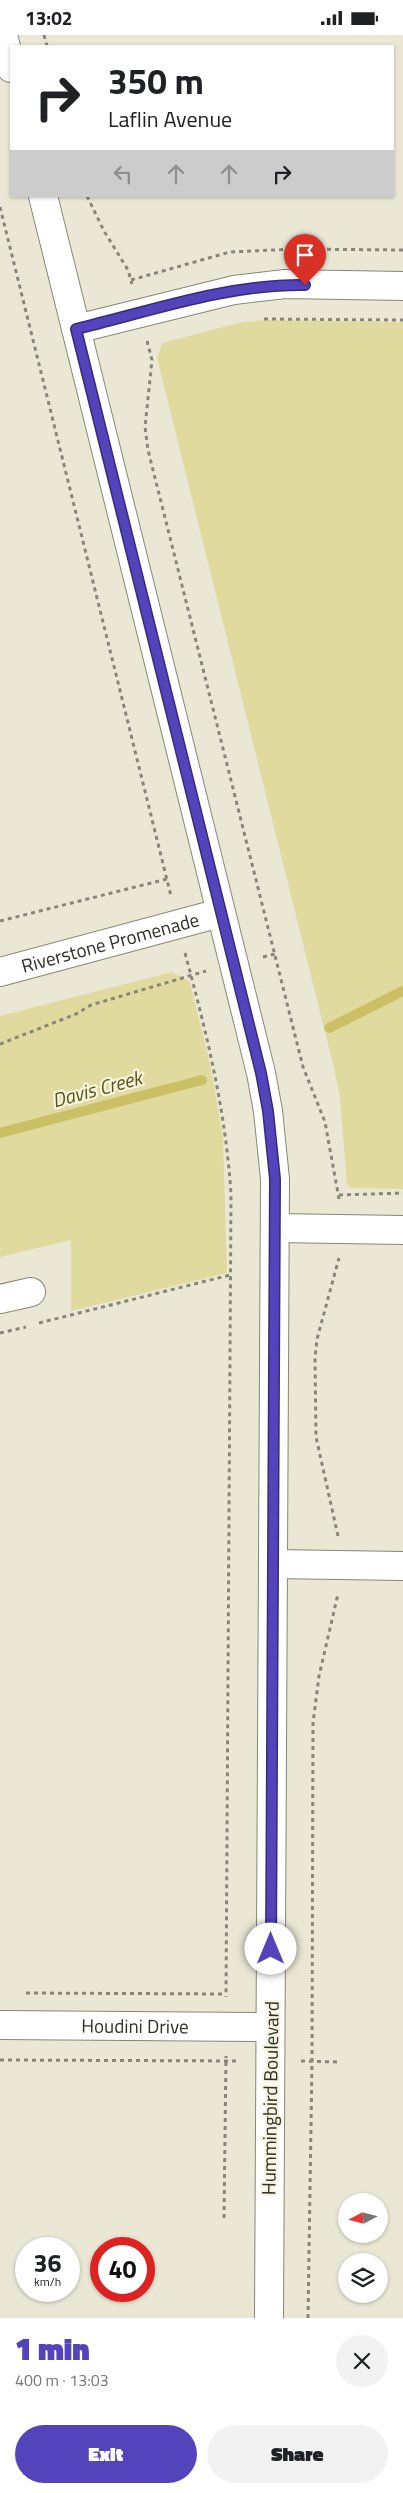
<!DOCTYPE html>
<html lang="en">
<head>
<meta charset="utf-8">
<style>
	:root { --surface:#fff; --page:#f2f2f2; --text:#202124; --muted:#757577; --accent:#5344bc }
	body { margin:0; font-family:"Titillium Web",sans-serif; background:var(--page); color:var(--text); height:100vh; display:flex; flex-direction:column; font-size:19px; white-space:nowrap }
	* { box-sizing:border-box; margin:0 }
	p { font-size:16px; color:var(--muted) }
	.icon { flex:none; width:28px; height:28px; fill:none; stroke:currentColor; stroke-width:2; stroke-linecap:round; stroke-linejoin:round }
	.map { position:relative; height:2283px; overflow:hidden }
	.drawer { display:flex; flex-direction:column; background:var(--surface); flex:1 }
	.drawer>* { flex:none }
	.top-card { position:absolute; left:10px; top:10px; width:384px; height:152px; border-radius:0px; box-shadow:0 1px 4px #0004; background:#fff; color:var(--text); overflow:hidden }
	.needle { width:32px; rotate:263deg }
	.fabs { position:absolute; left:338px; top:2158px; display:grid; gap:10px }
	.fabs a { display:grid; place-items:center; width:50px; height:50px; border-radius:50%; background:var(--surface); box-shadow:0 1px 4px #0004; font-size:25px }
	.speed { position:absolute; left:15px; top:2202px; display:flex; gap:10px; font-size:25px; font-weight:700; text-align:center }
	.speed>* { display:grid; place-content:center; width:65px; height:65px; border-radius:50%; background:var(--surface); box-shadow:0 1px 4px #0004; line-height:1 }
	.speed small { font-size:12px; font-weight:400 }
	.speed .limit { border:8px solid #d22; background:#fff; color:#111 }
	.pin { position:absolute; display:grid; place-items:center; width:42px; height:42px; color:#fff; margin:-51px -21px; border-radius:50% 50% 50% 0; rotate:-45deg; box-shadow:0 0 5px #0007 }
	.pin .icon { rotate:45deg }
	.me { position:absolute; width:55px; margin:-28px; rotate:0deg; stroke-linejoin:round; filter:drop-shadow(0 0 4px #0008) }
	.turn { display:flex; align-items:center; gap:18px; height:105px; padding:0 15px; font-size:22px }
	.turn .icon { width:65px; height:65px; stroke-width:2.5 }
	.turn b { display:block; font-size:35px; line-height:42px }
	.lanes { display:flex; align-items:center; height:48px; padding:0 15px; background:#0003; justify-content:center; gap:25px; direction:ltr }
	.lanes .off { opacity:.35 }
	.round { display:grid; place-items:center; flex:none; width:52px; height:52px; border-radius:26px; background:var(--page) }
	.headline { display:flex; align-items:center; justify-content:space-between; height:85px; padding:0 15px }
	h1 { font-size:30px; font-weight:800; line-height:38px; color:var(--accent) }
	.action { display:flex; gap:10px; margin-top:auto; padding:10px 15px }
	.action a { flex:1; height:58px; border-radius:30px; background:var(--accent); color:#fff; font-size:20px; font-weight:800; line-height:58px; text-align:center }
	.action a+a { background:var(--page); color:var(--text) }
	.status { display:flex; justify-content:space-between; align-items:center; height:35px; padding:0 25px; background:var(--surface); direction:ltr }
	.status svg { height:14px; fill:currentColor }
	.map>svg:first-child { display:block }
	.green { fill:#e0da9f }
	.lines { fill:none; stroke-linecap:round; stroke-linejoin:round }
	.stream { stroke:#cbc065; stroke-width:10 }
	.minor-casing { stroke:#888775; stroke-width:30 }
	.path { stroke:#878679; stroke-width:3; stroke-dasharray:4 4; stroke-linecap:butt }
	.minor { stroke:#fff; stroke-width:28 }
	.route-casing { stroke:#362c7a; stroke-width:12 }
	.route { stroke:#5344bc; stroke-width:9 }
	.labels { text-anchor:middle; stroke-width:4.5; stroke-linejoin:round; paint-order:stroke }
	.street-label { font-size:19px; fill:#303028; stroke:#f7f5e2 }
	.water-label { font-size:20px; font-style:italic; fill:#5c540e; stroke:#f7f5e2 }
</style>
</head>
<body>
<div class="status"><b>13:02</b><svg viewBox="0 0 49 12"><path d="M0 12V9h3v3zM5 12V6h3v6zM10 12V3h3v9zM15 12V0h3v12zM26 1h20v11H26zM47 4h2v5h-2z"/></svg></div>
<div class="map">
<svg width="403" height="2283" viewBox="0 0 403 2283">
	<rect width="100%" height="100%" fill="#eae8d5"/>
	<g class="green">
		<path d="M267 285 403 287V1154L351 1153 347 1149 340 1063 334 1033 157 323 162 308 242 287Z"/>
		<path d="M172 937 190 947 210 1029 223 1102 227 1238 71 1276V1205L0 1222V981Z"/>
	</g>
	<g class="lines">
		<g class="stream">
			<path d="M329 993 403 956"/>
			<path d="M0 1098 202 1045"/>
		</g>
		<defs>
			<g id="minor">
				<path d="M3 0 11 33"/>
				<path d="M43 161 261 1038 268 1076 275 1144 269 2283"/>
				<path d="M76 294 234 255 285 249 403 251"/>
				<path id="s1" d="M0 937 220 878"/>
				<path d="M275 1193 403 1195"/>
				<path d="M0 1264 31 1257"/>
				<path d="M273 1529 403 1531"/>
				<path id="s2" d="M0 1990 270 1992"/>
			</g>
		</defs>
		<use href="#minor" class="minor-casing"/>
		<g class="path">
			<path d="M44 0 47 11"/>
			<path d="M87 161 104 196 128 235 132 249"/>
			<path d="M0 172 171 861"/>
			<path d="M131 245 230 217 294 214 403 215"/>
			<path d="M264 284 403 285"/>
			<path d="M147 306 152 325 145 392 148 415 303 1032 325 1087 339 1164"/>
			<path d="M0 886 167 844"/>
			<path d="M185 918C207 999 226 1077 231 1160L226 1962"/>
			<path d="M263 922 275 919"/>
			<path d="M0 1009 76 979 91 970 206 936"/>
			<path d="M339 1160 403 1158"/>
			<path d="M39 1288 230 1240"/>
			<path d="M0 1298 26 1292"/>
			<path d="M338 1501 316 1402 315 1323 317 1304 339 1223"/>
			<path d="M26 1958 226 1959"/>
			<path d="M0 2025 240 2026"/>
			<path d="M301 2026 338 2027"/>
			<path d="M224 2183 226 2021"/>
			<path d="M308 2283 312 2026 313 1688 319 1641 338 1559"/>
		</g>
		<use href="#minor" class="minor"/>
	</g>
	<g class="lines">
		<defs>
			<path id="route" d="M271 1914 275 1144 268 1076 261 1038 76 294C151 276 227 249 305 250"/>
		</defs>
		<use href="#route" class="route-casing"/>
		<use href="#route" class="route"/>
	</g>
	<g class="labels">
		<g class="street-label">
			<text dy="7" stroke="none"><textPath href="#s1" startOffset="114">Riverstone Promenade</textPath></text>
			<text dy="7" stroke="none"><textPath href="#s2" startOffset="135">Houdini Drive</textPath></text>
			<text transform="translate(270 2063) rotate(-89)" y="7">Hummingbird Boulevard</text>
		</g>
		<g class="water-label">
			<text transform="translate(97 1054) rotate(-15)" y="7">Davis Creek</text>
		</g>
	</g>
</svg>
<div class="fabs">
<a><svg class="needle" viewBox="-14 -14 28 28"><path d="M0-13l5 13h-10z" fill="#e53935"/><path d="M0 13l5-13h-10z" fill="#757577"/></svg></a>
<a><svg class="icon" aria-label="layers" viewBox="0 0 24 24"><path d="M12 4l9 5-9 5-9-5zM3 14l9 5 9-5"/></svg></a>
</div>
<div class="speed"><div>36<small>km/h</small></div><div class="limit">40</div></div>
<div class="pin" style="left:305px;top:250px;background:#d93025"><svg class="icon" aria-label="arrive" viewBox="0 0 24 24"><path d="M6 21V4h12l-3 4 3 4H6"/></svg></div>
<svg class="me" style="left:271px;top:1914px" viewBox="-20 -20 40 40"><circle r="19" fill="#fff"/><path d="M0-13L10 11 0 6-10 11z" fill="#5344bc"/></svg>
<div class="top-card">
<div class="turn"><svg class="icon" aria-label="right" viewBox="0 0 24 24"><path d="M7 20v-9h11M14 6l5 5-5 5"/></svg><div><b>350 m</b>Laflin Avenue</div></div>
<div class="lanes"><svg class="icon off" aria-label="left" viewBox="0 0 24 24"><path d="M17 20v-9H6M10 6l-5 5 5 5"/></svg><svg class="icon off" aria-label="ahead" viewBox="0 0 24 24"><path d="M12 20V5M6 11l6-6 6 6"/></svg><svg class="icon off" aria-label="ahead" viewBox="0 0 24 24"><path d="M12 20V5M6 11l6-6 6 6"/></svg><svg class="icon" aria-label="right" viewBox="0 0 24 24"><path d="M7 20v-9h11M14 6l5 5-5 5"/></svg></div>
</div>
</div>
<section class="drawer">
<div class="headline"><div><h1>1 min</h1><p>400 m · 13:03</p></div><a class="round"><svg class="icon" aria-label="close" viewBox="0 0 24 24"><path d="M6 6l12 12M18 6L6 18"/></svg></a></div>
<div class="action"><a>Exit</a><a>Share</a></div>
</section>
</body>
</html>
